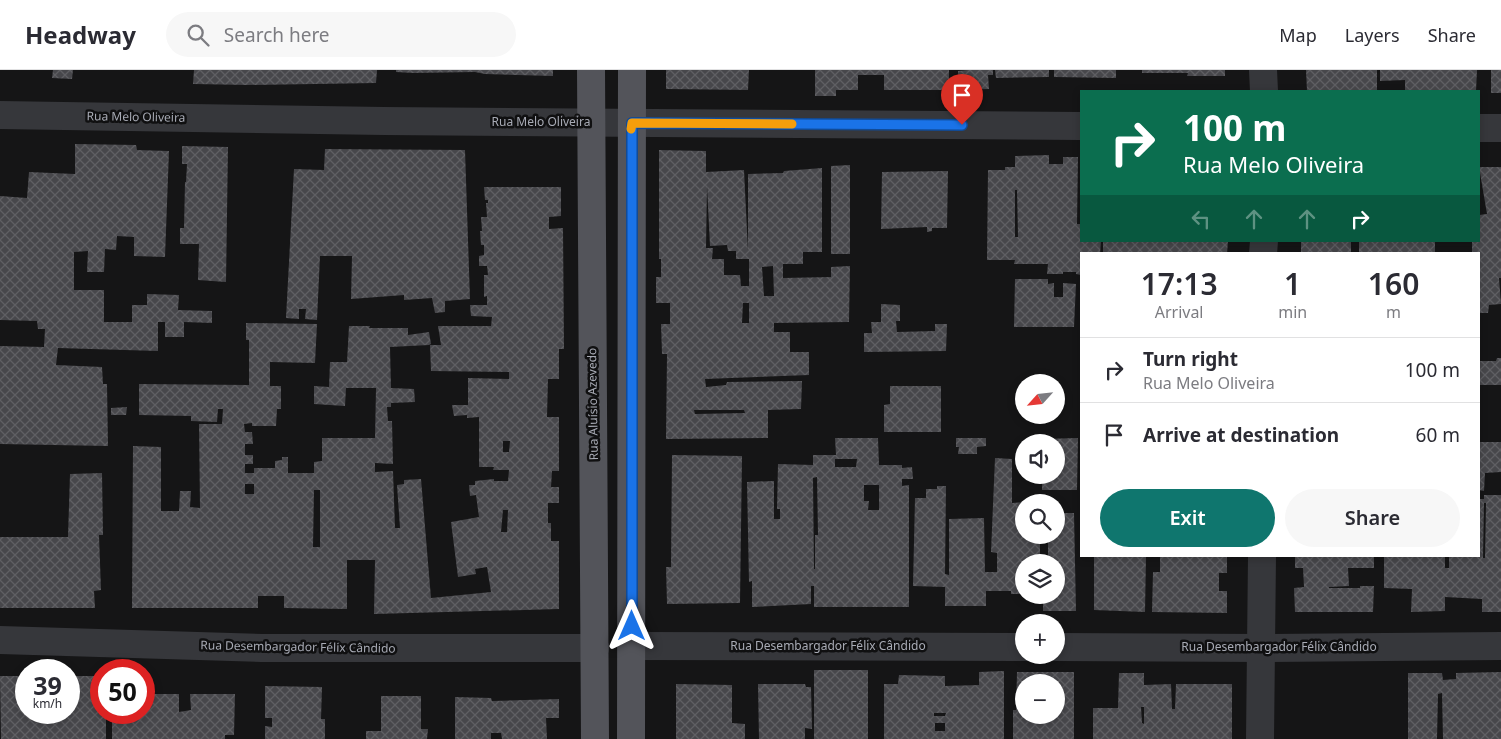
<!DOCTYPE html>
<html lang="en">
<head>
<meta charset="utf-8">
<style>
	:root { --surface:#fff; --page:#f7f7f7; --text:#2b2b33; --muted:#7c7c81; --line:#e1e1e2; --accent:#0f766e }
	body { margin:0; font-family:"Noto Sans",sans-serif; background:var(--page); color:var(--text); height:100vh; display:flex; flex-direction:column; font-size:19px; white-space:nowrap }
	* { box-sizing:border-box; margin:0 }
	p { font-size:16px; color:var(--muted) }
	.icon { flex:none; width:28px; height:28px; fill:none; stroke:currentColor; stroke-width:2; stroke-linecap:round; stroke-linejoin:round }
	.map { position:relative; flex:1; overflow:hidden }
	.sheet { position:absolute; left:1080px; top:182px; width:400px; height:305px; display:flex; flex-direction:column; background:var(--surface); border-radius:0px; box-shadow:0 2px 8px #0003 }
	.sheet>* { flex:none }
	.guide { position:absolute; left:1080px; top:20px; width:400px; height:152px; border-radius:0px; box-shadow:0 2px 8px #0003; background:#0b6e4f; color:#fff; overflow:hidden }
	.needle { width:32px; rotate:243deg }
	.fabs { position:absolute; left:1015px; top:304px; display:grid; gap:10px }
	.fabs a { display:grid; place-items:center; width:50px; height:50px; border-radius:50%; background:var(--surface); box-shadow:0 2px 8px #0003; font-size:25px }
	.speed { position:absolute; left:15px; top:589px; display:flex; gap:10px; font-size:25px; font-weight:700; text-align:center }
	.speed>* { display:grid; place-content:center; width:65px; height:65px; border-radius:50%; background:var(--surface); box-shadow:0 2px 8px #0003; line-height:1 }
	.speed small { font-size:12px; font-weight:400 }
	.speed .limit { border:8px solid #d22; background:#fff; color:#111 }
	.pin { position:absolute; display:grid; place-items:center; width:42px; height:42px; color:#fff; margin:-51px -21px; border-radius:50% 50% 50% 0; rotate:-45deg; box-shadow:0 0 5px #0007 }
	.pin .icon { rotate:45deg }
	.me { position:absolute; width:55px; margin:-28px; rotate:0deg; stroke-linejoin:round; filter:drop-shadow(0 0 4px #0008) }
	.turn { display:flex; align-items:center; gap:18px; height:105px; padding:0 20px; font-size:22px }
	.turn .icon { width:65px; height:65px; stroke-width:2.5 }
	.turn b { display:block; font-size:35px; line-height:42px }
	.lanes { display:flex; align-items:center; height:48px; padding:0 20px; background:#0003; justify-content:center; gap:25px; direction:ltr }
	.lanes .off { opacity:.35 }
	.eta { display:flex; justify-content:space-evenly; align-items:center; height:85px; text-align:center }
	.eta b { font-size:30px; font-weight:600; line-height:35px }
	.action { display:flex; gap:10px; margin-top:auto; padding:10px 20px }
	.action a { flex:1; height:58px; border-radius:30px; background:var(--accent); color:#fff; font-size:20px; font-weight:600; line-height:58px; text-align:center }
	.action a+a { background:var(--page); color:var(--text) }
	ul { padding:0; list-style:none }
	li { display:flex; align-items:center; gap:15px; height:65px; padding:0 20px; border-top:1px solid var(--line) }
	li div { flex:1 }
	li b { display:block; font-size:19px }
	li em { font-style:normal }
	header { display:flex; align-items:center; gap:30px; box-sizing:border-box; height:70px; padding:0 25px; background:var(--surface); border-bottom:1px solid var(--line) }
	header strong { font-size:24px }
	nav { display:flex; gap:28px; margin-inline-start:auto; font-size:18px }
	.search { width:350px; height:45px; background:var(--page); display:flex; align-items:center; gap:12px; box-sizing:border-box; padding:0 18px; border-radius:28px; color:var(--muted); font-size:19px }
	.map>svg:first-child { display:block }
	.building { fill:url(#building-cross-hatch); fill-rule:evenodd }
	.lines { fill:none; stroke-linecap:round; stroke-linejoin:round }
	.minor { stroke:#36373b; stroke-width:28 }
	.major { stroke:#53545a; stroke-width:28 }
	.route-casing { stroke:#114b97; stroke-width:12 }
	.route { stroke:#1a73e8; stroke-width:9 }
	.slow { stroke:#f59e0b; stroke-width:9 }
	.labels { text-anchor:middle; stroke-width:5; stroke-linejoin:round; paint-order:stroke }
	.street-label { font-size:12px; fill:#a8abb5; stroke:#101011 }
</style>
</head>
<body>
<header>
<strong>Headway</strong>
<div class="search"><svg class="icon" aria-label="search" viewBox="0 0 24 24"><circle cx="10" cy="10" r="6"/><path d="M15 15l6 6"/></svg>Search here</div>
<nav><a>Map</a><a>Layers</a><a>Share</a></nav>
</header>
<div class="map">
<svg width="1501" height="669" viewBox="0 0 1501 669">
	<defs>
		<pattern id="building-cross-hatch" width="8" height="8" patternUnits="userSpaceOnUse" patternTransform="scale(1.25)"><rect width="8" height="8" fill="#47474b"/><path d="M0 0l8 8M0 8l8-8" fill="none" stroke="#5f5f63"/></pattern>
	</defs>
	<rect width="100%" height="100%" fill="#151516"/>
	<g class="building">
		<path d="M53 0H73L72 9 52 8Z"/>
		<path d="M194 0H377L376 13 247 15 193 14Z"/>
		<path d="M396 0H553V6L485 4 475 2 413 3 396 2Z"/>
		<path d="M666 0H749L748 20 666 19Z"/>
		<path d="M815 0H949V20H884V5H858V20H836V26H815Z"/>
		<path d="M968 0H993V5H988L989 19 958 20V1Z"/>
		<path d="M995 0H1049V7L996 8Z"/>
		<path d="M1054 0H1116V8L1054 7Z"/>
		<path d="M1142 0H1225V6H1187L1188 3H1142Z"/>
		<path d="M1306 0H1377V21H1307Z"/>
		<path d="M1380 0H1477L1476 21H1405V10L1380 11Z"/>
		<rect x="1491" y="0" width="10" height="23"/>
		<path d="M75 74 136 75 137 80 169 81 165 187 134 186V167L117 166 116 180 105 179 104 202H87L88 181 74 182V220H104V252H132V235H147V224L179 225 178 240 212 241V253L184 252V267H165V252H158V281L58 278 56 295 102 297 103 314H107L108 376 0 374V276L44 277 45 259H38L37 251 0 250V126L27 128 29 102 75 104Z"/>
		<path d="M182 76 228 77 226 212 198 210 199 174H180V158H184L185 112H186L187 94H182Z"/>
		<path d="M325 79 465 80 470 229 445 231V242L435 243 432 228 404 230V225L351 229 352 186H320L317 250 305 249 306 239H299V249L286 248 294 99 324 100Z"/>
		<path d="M659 80 706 81V102L744 100 748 181V104L783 103 784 101 822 98V182H803V194H783V208L831 207V197L850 196 849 252 774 253V262H790V282H809V305L705 309 706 317 726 315 727 312 802 311 801 339 768 340V368L666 369 667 284H662L661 254H670V233H656V207H661V189H659ZM707 116 710 176 727 175 728 181H736V189H749V216H741L740 205H724V189H712L713 178H706ZM773 196 774 226H764L762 197ZM743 233H749V253H742ZM694 340H744L745 343 695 344Z"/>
		<path d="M1049 85V94H1063V87H1078L1077 154H1081V171H1101L1100 184H1081V205L1076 204V202H1063V204H1047L1048 194H1014L1015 190H987L988 100H1005V97H1015V86ZM1015 120H1017L1018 167H1015Z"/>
		<path d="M850 95V184H831V96Z"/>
		<path d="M1479 97H1501V208H1499L1501 234 1489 235 1488 243H1479V184H1472V171H1479V145L1487 144Z"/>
		<path d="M948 101 947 158H932V161L927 162V157L881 159 882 102Z"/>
		<path d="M484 117H561V146L549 147V159L563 158 564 279H559V309H548L547 347H559V401H552L551 417H559V433H548V453H551V471H559V539L374 544 375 490H347V539L284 538V526H258V538H132L133 376 161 377V441H179L180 421H191L190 437 200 438 199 354H222L223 339H218L217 352 191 351V346L139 345V314L249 315V270H246V253L317 254 315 293 270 292V316H281V339H277L276 356H252V353L244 354 245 362H252L253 374H245V385H253V394H245V403H254V398H275V391L282 390V387H288V403H314V392L322 391V368H375L376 318H346L345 336 314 334V316L329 317 330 292H347L349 256H370L369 258H408V265L429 262 431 274 429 275 390 277 391 318 414 319 415 332 391 333V337H387L388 351H392L393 394 375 393V402L393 401 395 458H400L397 415 404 414V410L421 409 431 528 491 522 487 497 475 499 476 504 458 507 451 452 479 447 476 425 470 426 469 415H475V411L494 409V411H508L509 400H493L494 397H479V347L467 348V345L454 346 452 335H468V308L509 309V302L431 301 430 275H441L438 256H491L492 247 471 246 470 235H487V226L484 227V205H488L487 196H479V186L484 185V175H481L480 161H482L481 147H487L486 133H488V130H485ZM503 371H510L509 382H503ZM245 414H254V424H245ZM314 420H320V477H313ZM503 440H508L507 462H501Z"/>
		<path d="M1103 171H1228L1227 184H1103Z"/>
		<rect x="1301" y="171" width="50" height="13"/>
		<rect x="1359" y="171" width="76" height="13"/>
		<path d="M1015 209H1048V214L1054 213V227H1063V213L1076 214 1074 257H1014Z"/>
		<path d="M881 234 900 235V251H896L897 262 935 261V254H947L946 281 864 282V263H872L871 252H881Z"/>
		<path d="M1497 288H1501V315H1479V291H1496Z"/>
		<path d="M890 316H941V362H884V335L890 334Z"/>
		<path d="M127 337 126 345H111V338Z"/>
		<path d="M835 368H878L879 395H902V398L912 397 913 409H902V416L909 415V537H814V516H811V534L752 537V511L749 512 747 412 774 411V449H780V439H777L778 394 813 395V385H836ZM835 389H857L856 397H835ZM817 407 818 465H815V499H814L813 408ZM864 415H879V440H868L869 431H864Z"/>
		<path d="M956 368H986V376L977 377V384H958L959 377H956Z"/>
		<path d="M1078 368 1077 420H1042V405H1056V372H1042V369Z"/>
		<path d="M1479 372H1501V402L1485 403 1484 421 1479 420Z"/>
		<path d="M672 385 742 386 740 533 667 534 666 497H671Z"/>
		<path d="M995 388 1012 389V433L1024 432V465H1040V492H1024V524H1011V521H986V536H945V517L913 516 915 428H926V419H937V416H946L945 504 949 505V449L984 448 985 502H997V483L991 482Z"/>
		<path d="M102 403 103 465H99L101 520 94 521 95 538H0V467H68L70 404Z"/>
		<path d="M1484 425H1501V542H1482V529L1445 527V541L1411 542 1412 519 1384 518V486H1445V498H1449V486H1479V429H1484ZM1484 433H1486L1485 488H1483Z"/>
		<path d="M1056 443H1074L1076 541H1043V525H1056V492H1048V465H1056Z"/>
		<path d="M1094 486H1146L1145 542 1094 540Z"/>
		<path d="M1160 486H1227V503H1219V521H1227V543L1152 542 1153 502H1160Z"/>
		<path d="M1295 486 1374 487V498H1348L1349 516 1329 517V518H1360V516H1374L1373 542H1295L1294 518 1304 517 1303 498H1295Z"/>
		<rect x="814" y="600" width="54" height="69"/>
		<path d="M1004 601V669H884V614H898L899 605 945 606V616L979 615V602ZM934 643H946L945 646H934ZM935 653H945V661H935Z"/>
		<path d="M1017 602H1074V669H1013V640H1016ZM1024 612H1056V645H1024Z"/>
		<path d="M1501 602V669H1443L1442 623 1438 624 1437 669H1408V603H1442L1443 610 1456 609V603Z"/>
		<path d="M1119 603H1144V615L1171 614 1172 639H1175L1176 614H1232V669H1093V638H1118ZM1141 637H1144V654L1142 653Z"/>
		<path d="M0 606H26V642H69V606H101V642H106V669H1Z"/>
		<path d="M676 614 732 615V653L745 654V669H676Z"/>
		<path d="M758 614H805L806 617H811L812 659 805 658V669H759Z"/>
		<path d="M265 616 322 617 321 649H325V669H265V656L272 657V648H265Z"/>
		<path d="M144 624H179V642L191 640 190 624H235L234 665H225V669H112V642H144Z"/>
		<path d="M381 626H421V659H428L427 669H366V661H381Z"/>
		<path d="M455 627 491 628 492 631 559 629V648H546L547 669H502L501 663H491V669H455Z"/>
	</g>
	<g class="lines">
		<g class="minor">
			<path d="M1263 0 1264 21"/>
			<path d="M0 45 384 51 1081 56"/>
			<path d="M1479 58H1501"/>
			<path d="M1263 184 1264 171"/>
			<path d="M0 570 262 578H595"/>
			<path d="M632 576 1024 577"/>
			<path d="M1056 577 1261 578 1501 576"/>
			<path d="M1260 669 1262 486"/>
		</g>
		<g class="major">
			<path d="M591 0 595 669"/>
			<path d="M631 669 632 0"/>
		</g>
	</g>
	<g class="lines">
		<defs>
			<path id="route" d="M632 556V53L962 55"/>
		</defs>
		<use href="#route" class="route-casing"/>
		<use href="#route" class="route"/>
		<path class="slow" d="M631 59 632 53 792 54"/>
	</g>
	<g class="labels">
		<g class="street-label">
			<text transform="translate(136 47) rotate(1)" y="4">Rua Melo Oliveira</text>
			<text x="541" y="56">Rua Melo Oliveira</text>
			<text transform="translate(593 334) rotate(-91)" y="4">Rua Aluísio Azevedo</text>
			<text x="828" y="580">Rua Desembargador Félix Cândido</text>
			<text transform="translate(298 577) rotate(1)" y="4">Rua Desembargador Félix Cândido</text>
			<text x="1279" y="581">Rua Desembargador Félix Cândido</text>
		</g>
	</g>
</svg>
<div class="fabs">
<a><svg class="needle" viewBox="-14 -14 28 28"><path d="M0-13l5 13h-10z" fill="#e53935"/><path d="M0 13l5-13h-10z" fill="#7c7c81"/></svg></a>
<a><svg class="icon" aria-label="sound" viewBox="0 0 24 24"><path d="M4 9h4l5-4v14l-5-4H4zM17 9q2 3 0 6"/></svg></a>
<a><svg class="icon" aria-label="search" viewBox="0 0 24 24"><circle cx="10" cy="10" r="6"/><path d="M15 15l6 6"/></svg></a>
<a><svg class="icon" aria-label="layers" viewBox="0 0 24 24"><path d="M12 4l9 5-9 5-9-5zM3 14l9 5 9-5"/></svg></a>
<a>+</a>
<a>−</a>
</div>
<div class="speed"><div>39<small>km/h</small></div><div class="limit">50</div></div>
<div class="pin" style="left:962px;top:55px;background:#d93025"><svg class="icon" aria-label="arrive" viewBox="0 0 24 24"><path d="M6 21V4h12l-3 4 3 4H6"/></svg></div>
<svg class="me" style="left:632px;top:556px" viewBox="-20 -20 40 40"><path d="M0-17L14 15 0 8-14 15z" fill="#1a73e8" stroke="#fff" stroke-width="4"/></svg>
<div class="guide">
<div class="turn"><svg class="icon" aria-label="right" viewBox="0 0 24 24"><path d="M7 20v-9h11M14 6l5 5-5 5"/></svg><div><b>100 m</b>Rua Melo Oliveira</div></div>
<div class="lanes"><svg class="icon off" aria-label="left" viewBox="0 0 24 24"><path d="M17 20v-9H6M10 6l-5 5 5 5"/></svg><svg class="icon off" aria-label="ahead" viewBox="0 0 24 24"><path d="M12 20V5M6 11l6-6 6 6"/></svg><svg class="icon off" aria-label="ahead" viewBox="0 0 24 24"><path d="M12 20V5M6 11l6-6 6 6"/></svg><svg class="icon" aria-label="right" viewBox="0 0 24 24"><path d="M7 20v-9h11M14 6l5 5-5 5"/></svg></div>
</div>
<section class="sheet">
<div class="eta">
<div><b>17:13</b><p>Arrival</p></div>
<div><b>1</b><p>min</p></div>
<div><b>160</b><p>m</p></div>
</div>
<ul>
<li><svg class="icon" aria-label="right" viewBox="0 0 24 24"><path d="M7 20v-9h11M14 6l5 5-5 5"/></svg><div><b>Turn right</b><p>Rua Melo Oliveira</p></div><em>100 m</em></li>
<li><svg class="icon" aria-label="arrive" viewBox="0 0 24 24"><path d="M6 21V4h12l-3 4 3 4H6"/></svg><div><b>Arrive at destination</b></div><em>60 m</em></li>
</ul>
<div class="action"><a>Exit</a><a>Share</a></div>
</section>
</div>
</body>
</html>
